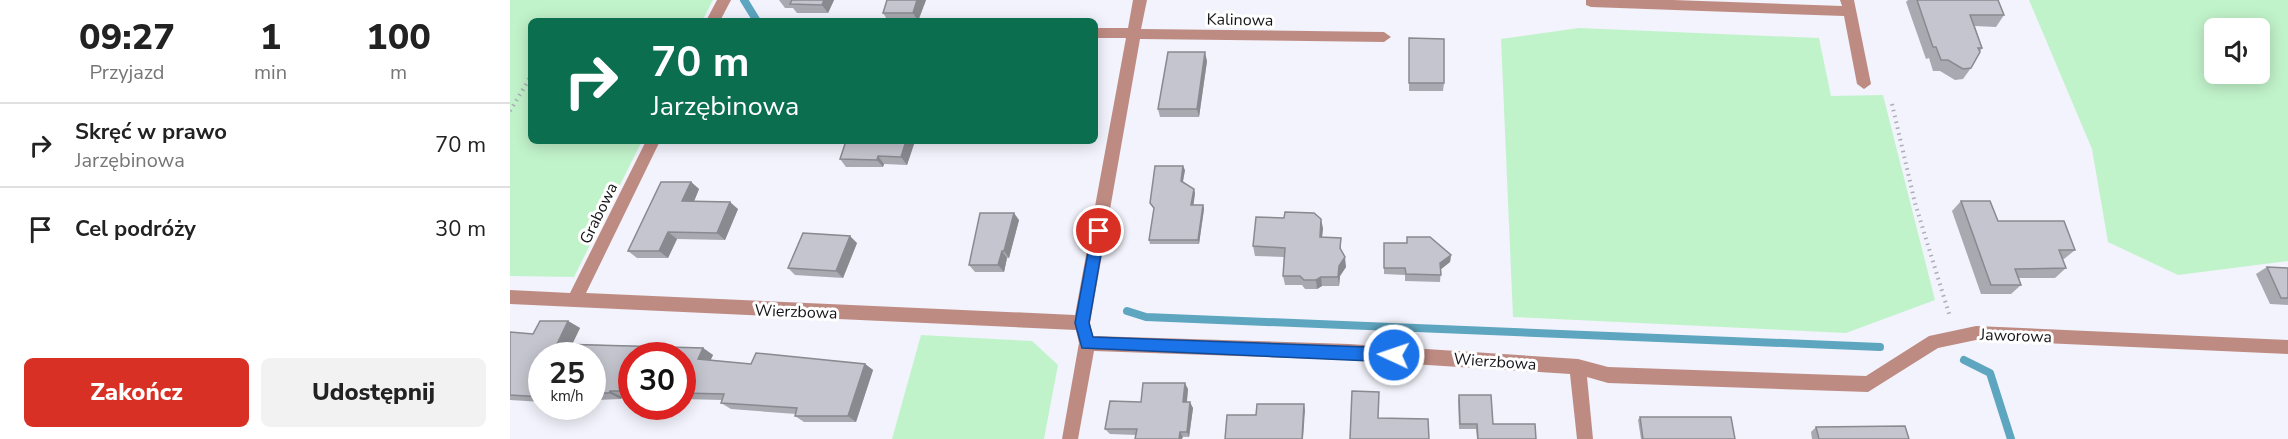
<!DOCTYPE html>
<html lang="pl">
<head>
<meta charset="utf-8">
<style>
	:root { --surface:#fff; --page:#f2f2f2; --text:#222; --muted:#767676; --line:#e0e0e0; --accent:#d93025 }
	body { margin:0; font-family:"Nunito Sans",sans-serif; background:var(--page); color:var(--text); height:100vh; display:flex; flex-direction:column; font-size:22px; white-space:nowrap }
	* { box-sizing:border-box; margin:0 }
	p { font-size:20px; color:var(--muted) }
	.icon { flex:none; width:33px; height:33px; fill:none; stroke:currentColor; stroke-width:2; stroke-linecap:round; stroke-linejoin:round }
	.map { position:relative; flex:1; overflow:hidden }
	.details { display:flex; flex-direction:column; background:var(--surface); width:510px }
	.details>* { flex:none }
	.hud { position:absolute; left:18px; top:18px; width:570px; height:126px; border-radius:9px; box-shadow:0 3px 15px #0003; background:#0b6e4f; color:#fff; overflow:hidden }
	.tools { position:absolute; left:1694px; top:18px; display:grid; gap:12px }
	.tools a { display:grid; place-items:center; width:66px; height:66px; border-radius:9px; background:var(--surface); box-shadow:0 3px 15px #0003; font-size:30px }
	.speed { position:absolute; left:18px; top:342px; display:flex; gap:12px; font-size:30px; font-weight:700; text-align:center }
	.speed>* { display:grid; place-content:center; width:78px; height:78px; border-radius:50%; background:var(--surface); box-shadow:0 3px 15px #0003; line-height:1 }
	.speed small { font-size:15px; font-weight:400 }
	.speed .limit { border:9px solid #d22; background:#fff; color:#111 }
	.pin { position:absolute; display:grid; place-items:center; width:51px; height:51px; color:#fff; margin:-26px; border:3px solid #fff; border-radius:50%; box-shadow:0 2px 6px #0007 }
	.me { position:absolute; width:66px; margin:-33px; rotate:273deg; stroke-linejoin:round; filter:drop-shadow(0 0 4px #0008) }
	.turn { display:flex; align-items:center; gap:21px; height:126px; padding:0 24px; font-size:27px }
	.turn .icon { width:78px; height:78px; stroke-width:2.5 }
	.turn b { display:block; font-size:42px; line-height:51px }
	.eta { display:flex; justify-content:space-evenly; align-items:center; height:102px; text-align:center }
	.eta b { font-size:36px; font-weight:800; line-height:42px }
	.cta { display:flex; gap:12px; margin-top:auto; padding:12px 24px }
	.cta a { flex:1; height:69px; border-radius:9px; background:var(--accent); color:#fff; font-size:24px; font-weight:800; line-height:69px; text-align:center }
	.cta a+a { background:var(--page); color:var(--text) }
	ul { padding:0; list-style:none }
	li { display:flex; align-items:center; gap:18px; height:84px; padding:0 24px; border-top:2px solid var(--line) }
	li div { flex:1 }
	li b { display:block; font-size:22px }
	li em { font-style:normal }
	main { display:flex; flex:1; min-height:0 }
	.map>svg:first-child { display:block }
	.green { fill:#c1f3ca; fill-rule:evenodd }
	.lines { fill:none; stroke-linecap:round; stroke-linejoin:round }
	.stream { stroke:#5ea5c0; stroke-width:8 }
	.path { stroke:#adaeb5; stroke-width:4; stroke-dasharray:1.5 4.5; stroke-linecap:butt }
	.minor { fill:#be8b83; fill-rule:evenodd }
	.wall { fill:#a9a9b1 }
	.shaded-wall { fill:#898a90 }
	.building { fill:#c4c5ce; stroke:#898a90; stroke-width:1.5 }
	.route { fill:#1a73e8; stroke:#114b97; stroke-width:1.5 }
	.labels { text-anchor:middle; stroke-width:6; stroke-linejoin:round; paint-order:stroke }
	.street-label { font-size:16px; fill:#161619; stroke:#fff }
</style>
</head>
<body>
<main>
<section class="details">
<div class="eta">
<div><b>09:27</b><p>Przyjazd</p></div>
<div><b>1</b><p>min</p></div>
<div><b>100</b><p>m</p></div>
</div>
<ul>
<li><svg class="icon" aria-label="right" viewBox="0 0 24 24"><path d="M7 20v-9h11M14 6l5 5-5 5"/></svg><div><b>Skręć w prawo</b><p>Jarzębinowa</p></div><em>70 m</em></li>
<li><svg class="icon" aria-label="arrive" viewBox="0 0 24 24"><path d="M6 21V4h12l-3 4 3 4H6"/></svg><div><b>Cel podróży</b></div><em>30 m</em></li>
</ul>
<div class="cta"><a>Zakończ</a><a>Udostępnij</a></div>
</section>
<div class="map">
<svg width="1778" height="439" viewBox="0 0 1778 439">
	<rect width="100%" height="100%" fill="#f2f3fc"/>
	<g class="green">
		<path d="M0 0H203L192 21H21V141H132L64 277 0 276Z"/>
		<path d="M1519 0H1778V261L1668 275 1598 242 1582 149ZM1704 28H1749V74H1704Z"/>
		<path d="M1069 28 1309 38 1321 96 1373 95 1425 300 1336 333 1003 317 991 39Z"/>
		<path d="M411 335 522 341 548 365 534 439H382Z"/>
	</g>
	<g class="lines">
		<g class="stream">
			<path d="M234 0 247 21"/>
			<path d="M617 311 636 317 1370 347"/>
			<path d="M1454 360 1480 373 1501 439"/>
		</g>
		<g class="path">
			<path d="M1382 104 1405 203 1440 317"/>
			<path d="M0 111 21 76"/>
		</g>
		<g class="minor">
			<path d="M207 0H221L210 21H196Z"/>
			<path d="M623 0H637L631 29 874 32 881 37 874 42 630 39 580 323 583 336 839 344 1068 359 1098 367 1356 376 1419 336 1466 326 1778 340V354L1466 340 1428 348 1358 392 1098 383 1077 377 1083 439H1067L1060 374 839 360 584 351 568 439H552L569 343 566 330 0 304V290L60 293 136 141H150L76 293 565 315 616 38H585V28H618Z"/>
			<path d="M1076 0H1163L1332 6 1330 0H1344L1361 84 1354 89 1347 84 1334 16 1081 7 1076 5Z"/>
		</g>
	</g>
	<g class="wall">
		<path d="M269 0H324L318 13H287L283 8H275Z"/>
		<path d="M416 0 408 21H378L373 13Z"/>
		<path d="M1398 0H1488L1494 15 1486 27 1465 26 1472 48 1461 68 1453 79 1445 80 1430 71H1423L1419 58 1416 59 1396 2Z"/>
		<path d="M899 38 934 83 933 91H899Z"/>
		<path d="M697 61 689 117H650L648 109Z"/>
		<path d="M336 141H405L397 165 374 164 373 167H336L330 159Z"/>
		<path d="M675 170 673 182 685 193 683 205H693L694 209 689 244H640L639 240 644 209 640 203Z"/>
		<path d="M181 182 189 189 184 201 228 209 215 240 167 239 158 258H127L118 251Z"/>
		<path d="M1451 201 1488 221 1565 250 1554 259H1552L1556 268 1545 278H1509L1511 285 1501 294H1471L1442 211Z"/>
		<path d="M509 220 499 258H497L494 272H465L459 265Z"/>
		<path d="M813 228 812 237 831 238V250L836 267 830 276 829 286H812L807 289H795L792 285H775L773 276 774 257 745 256 743 246Z"/>
		<path d="M347 243 333 278 285 275 278 268Z"/>
		<path d="M874 243 941 255 940 262 931 269 930 282 895 281V275L874 274Z"/>
		<path d="M1757 267 1778 268V305L1760 304 1746 274Z"/>
		<path d="M58 321 70 328 62 344 193 348 203 355 200 360 241 364H355L363 370 346 422H294L285 416 286 414 221 409 211 403 212 400 172 399V356H122V397H112L111 399 86 400 82 406V356H32V402L0 400V332L23 334Z"/>
		<path d="M678 389 677 402 683 408 679 437 600 434 595 429 631 402Z"/>
		<path d="M949 395 983 424 1026 439H967L966 429H949L948 400Z"/>
		<path d="M1130 417 1225 439H1131L1128 420Z"/>
		<path d="M1306 427 1399 439H1302L1301 432Z"/>
	</g>
	<g class="shaded-wall">
		<path d="M314 0H324L318 13 312 5Z"/>
		<path d="M407 0H416L408 21 403 13Z"/>
		<path d="M695 52 697 61 689 117 687 109Z"/>
		<path d="M396 141H405L397 165 391 157Z"/>
		<path d="M368 156 374 164 373 167 367 160Z"/>
		<path d="M673 166 675 170 672 185 671 181Z"/>
		<path d="M181 182 189 189 181 209 172 201Z"/>
		<path d="M684 189 685 193 683 209 681 205Z"/>
		<path d="M220 202 228 209 215 240 207 233Z"/>
		<path d="M693 205 694 209 689 244 688 240Z"/>
		<path d="M504 213 509 220 499 258 494 251Z"/>
		<path d="M811 219 813 228 811 247 810 237Z"/>
		<path d="M158 232 167 239 158 258 149 251Z"/>
		<path d="M340 236 347 243 333 278 326 271Z"/>
		<path d="M492 251 497 258 494 272 488 265Z"/>
		<path d="M941 255 940 262 930 270V263Z"/>
		<path d="M835 257 836 267 830 276 829 286 828 277 829 266Z"/>
		<path d="M811 277 812 286 807 289 806 280Z"/>
		<path d="M58 321 70 328 59 351 47 344Z"/>
		<path d="M193 348 203 355 198 366 188 359Z"/>
		<path d="M355 364 363 370 346 422 338 416Z"/>
		<path d="M675 383 678 389 676 408 673 402Z"/>
		<path d="M100 391 112 397 111 399 99 393Z"/>
		<path d="M82 398 86 400 83 406 82 405Z"/>
		<path d="M680 402 683 408 679 437 677 432Z"/>
		<path d="M794 404 795 410 793 439H792Z"/>
		<path d="M670 432 673 437 672 439H669Z"/>
	</g>
	<g class="building">
		<path d="M282 0H314L312 5 280 4Z"/>
		<path d="M377 0H407L403 13H373Z"/>
		<path d="M1407 0H1488L1494 15H1460L1472 48H1468L1470 52 1461 68 1453 69 1438 60H1431L1426 47H1423Z"/>
		<path d="M899 38 934 39V83H899Z"/>
		<path d="M658 52H695L687 109H648Z"/>
		<path d="M336 141H396L391 157 368 156 367 160 330 159Z"/>
		<path d="M645 166H673L671 181 684 189 681 205H693L688 240H639L644 208 640 203Z"/>
		<path d="M151 182H181L172 201 220 202 207 233 158 232 149 251H118Z"/>
		<path d="M1451 201H1480L1488 221H1554L1565 250H1549L1556 268 1505 269 1511 285H1481Z"/>
		<path d="M775 212 804 213 811 219 810 237 831 238 830 248 835 257 829 266 828 277H811L806 280H794L790 276H773L775 248 743 246 746 217 774 218Z"/>
		<path d="M470 213H504L494 251H492L488 265H459Z"/>
		<path d="M293 233 340 236 326 271 278 268Z"/>
		<path d="M897 237H920L941 255 930 263 931 275 896 274 895 268H874V243H897Z"/>
		<path d="M1757 267 1778 268V298H1771Z"/>
		<path d="M30 321H58L47 344 193 348 188 359 241 364 246 353 355 364 338 416H285L287 408 211 403 214 394 172 393V356H122V391H100L99 393H82V356H32V397L0 395V332L23 334Z"/>
		<path d="M633 383H675L673 402H680L677 432H670L669 439H625L627 429H595L600 401 631 402Z"/>
		<path d="M842 391 869 392 868 418 918 419 919 439H840Z"/>
		<path d="M949 395H981L983 424H1025L1026 439H968L967 424H950Z"/>
		<path d="M747 404H794L792 439H715L717 415H746Z"/>
		<path d="M1130 417H1221L1225 439H1133Z"/>
		<path d="M1395 426 1399 439H1309L1306 427Z"/>
	</g>
	<path class="route" d="M589 225 593 227 595 231 579 323 583 337 884 348 889 350 892 355 889 360 884 362 572 348 565 323 582 231 584 227Z"/>
	<g class="labels">
		<g class="street-label">
			<text transform="translate(730 19) rotate(1)" y="6">Kalinowa</text>
			<text transform="translate(88 213) rotate(-64)" y="6">Grabowa</text>
			<text transform="translate(286 311) rotate(2)" y="6">Wierzbowa</text>
			<text transform="translate(1506 335) rotate(2)" y="6">Jaworowa</text>
			<text transform="translate(985 361) rotate(4)" y="6">Wierzbowa</text>
		</g>
	</g>
</svg>
<div class="tools">
<a><svg class="icon" aria-label="sound" viewBox="0 0 24 24"><path d="M4 9h4l5-4v14l-5-4H4zM17 9q2 3 0 6"/></svg></a>
</div>
<div class="speed"><div>25<small>km/h</small></div><div class="limit">30</div></div>
<div class="pin" style="left:589px;top:231px;background:#d93025"><svg class="icon" aria-label="arrive" viewBox="0 0 24 24"><path d="M6 21V4h12l-3 4 3 4H6"/></svg></div>
<svg class="me" style="left:884px;top:355px" viewBox="-20 -20 40 40"><circle r="17" fill="#1a73e8" stroke="#fff" stroke-width="3"/><path d="M0-11L8 9 0 5-8 9z" fill="#fff"/></svg>
<div class="hud">
<div class="turn"><svg class="icon" aria-label="right" viewBox="0 0 24 24"><path d="M7 20v-9h11M14 6l5 5-5 5"/></svg><div><b>70 m</b>Jarzębinowa</div></div>
</div>
</div>
</main>
</body>
</html>
